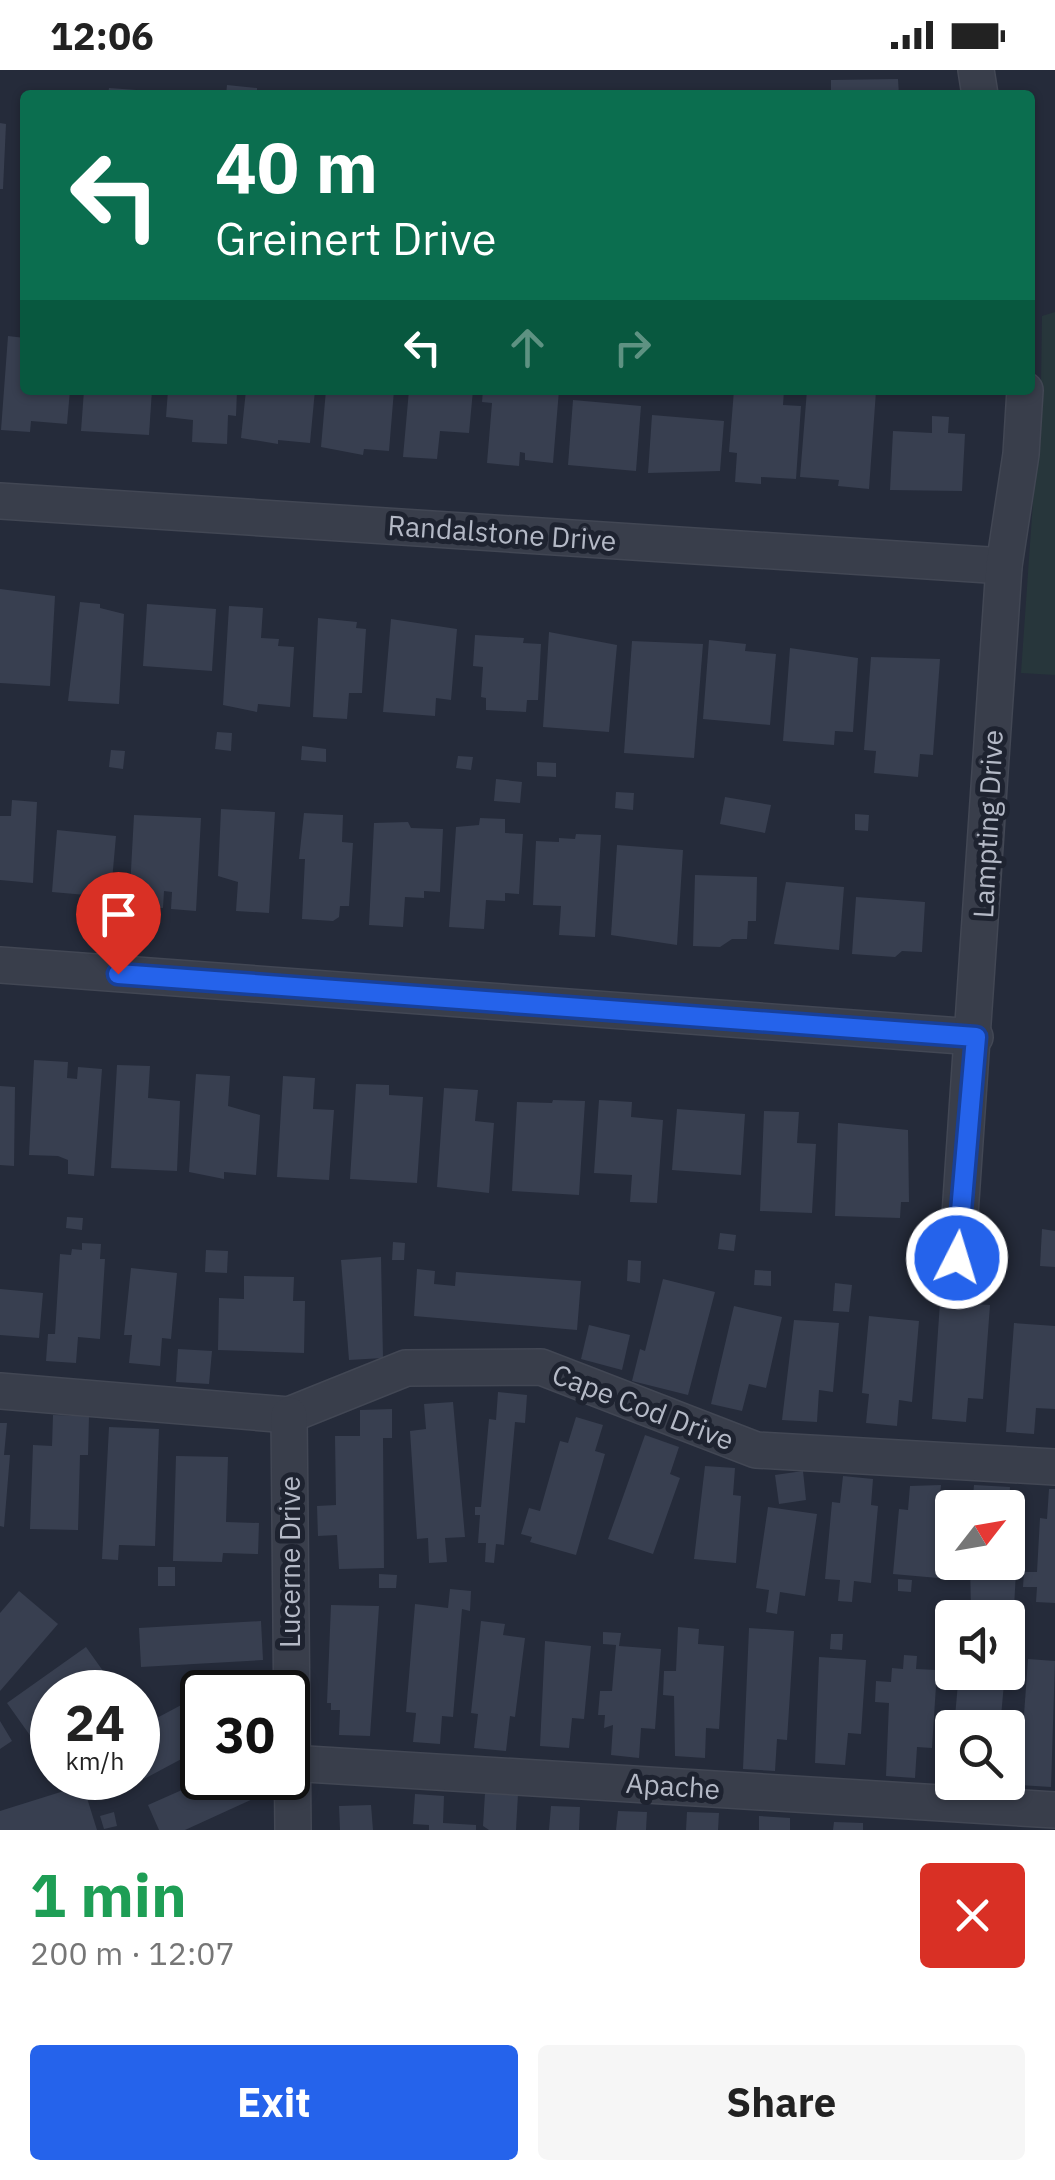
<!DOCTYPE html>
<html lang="en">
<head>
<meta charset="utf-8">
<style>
	:root { --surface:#fff; --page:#f6f6f6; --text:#222; --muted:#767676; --accent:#2563eb }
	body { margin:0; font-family:"IBM Plex Sans",sans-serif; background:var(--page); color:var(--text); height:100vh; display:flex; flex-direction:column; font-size:38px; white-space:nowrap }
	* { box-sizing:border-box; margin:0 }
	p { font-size:32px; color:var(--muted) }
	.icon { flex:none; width:55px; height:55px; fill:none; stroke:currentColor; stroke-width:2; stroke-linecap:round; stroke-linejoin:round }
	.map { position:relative; height:1760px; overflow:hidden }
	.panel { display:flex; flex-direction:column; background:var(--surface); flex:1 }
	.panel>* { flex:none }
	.hud { position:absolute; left:20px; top:20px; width:1015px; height:305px; border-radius:10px; box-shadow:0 2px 8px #0004; background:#0b6e4f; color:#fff; overflow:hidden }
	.needle { width:65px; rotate:59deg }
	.tools { position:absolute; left:935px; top:1420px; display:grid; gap:20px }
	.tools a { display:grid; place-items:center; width:90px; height:90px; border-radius:10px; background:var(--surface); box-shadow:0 2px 8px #0004; font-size:50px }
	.speed { position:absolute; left:30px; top:1600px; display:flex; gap:20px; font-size:50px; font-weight:700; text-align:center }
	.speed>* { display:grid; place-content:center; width:130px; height:130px; border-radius:50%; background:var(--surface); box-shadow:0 2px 8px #0004; line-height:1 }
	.speed small { font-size:25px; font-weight:400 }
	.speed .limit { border:5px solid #111; border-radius:15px; background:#fff; color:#111 }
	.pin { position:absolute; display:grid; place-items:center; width:85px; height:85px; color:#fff; margin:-102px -42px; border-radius:50% 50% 50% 0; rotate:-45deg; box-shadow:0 0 10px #0007 }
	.pin .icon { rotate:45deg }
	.me { position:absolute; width:110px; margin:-55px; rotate:5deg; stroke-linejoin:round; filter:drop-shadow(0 0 8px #0008) }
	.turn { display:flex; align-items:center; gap:35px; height:210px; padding:0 30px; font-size:45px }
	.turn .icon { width:130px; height:130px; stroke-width:2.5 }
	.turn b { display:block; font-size:70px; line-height:85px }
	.lanes { display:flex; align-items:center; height:95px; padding:0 30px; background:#0003; justify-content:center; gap:50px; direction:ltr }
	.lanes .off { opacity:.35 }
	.round { display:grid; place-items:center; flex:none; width:105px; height:105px; border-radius:10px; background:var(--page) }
	.headline { display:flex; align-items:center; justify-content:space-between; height:170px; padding:0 30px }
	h1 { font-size:60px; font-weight:800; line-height:75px; color:#1e9e55 }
	.action { display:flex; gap:20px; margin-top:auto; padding:20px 30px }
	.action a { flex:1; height:115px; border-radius:10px; background:var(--accent); color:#fff; font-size:40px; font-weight:800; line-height:115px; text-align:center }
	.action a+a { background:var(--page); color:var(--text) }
	.status { display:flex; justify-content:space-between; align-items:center; height:70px; padding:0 50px; background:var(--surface); direction:ltr }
	.status svg { height:28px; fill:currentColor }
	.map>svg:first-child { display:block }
	.green { fill:#27363b }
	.building { fill:#383f50 }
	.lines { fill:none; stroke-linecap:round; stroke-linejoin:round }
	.minor-casing { stroke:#424754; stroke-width:38 }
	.minor { stroke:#393e4b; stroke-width:35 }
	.route-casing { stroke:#184099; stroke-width:25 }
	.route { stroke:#2563eb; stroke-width:18 }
	.labels { text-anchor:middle; stroke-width:10; stroke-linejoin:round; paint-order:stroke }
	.street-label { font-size:28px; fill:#b4b9c6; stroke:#1e2330 }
</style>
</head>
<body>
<div class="status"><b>12:06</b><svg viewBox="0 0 49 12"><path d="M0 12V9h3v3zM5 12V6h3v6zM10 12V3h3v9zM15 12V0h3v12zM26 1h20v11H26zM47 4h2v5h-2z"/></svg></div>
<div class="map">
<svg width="1055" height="1760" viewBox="0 0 1055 1760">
	<rect width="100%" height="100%" fill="#252b3a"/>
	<path class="green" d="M1055 242V605L1021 603 1041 317 1042 246Z"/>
	<g class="building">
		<path d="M898 9 899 25H831V10Z"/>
		<path d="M227 15 257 18V25H226Z"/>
		<path d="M109 18 164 22V25H108Z"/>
		<path d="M0 53 6 54 3 119H0Z"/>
		<path d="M8 266 25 268V320H70L67 354 31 351 30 362 1 360Z"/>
		<path d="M84 320H152L149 365 81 361Z"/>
		<path d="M168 320H237L236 346 228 345 227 374 192 372 193 350 166 347Z"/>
		<path d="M246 320H315L310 373 278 370V374L241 368Z"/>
		<path d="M326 320H394L389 381 364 379 363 385 321 377Z"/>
		<path d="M409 320H473L469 363 440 361 437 389 403 387Z"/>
		<path d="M483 320H559L553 393 525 390V383L520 382 519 396 487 393 492 333 482 332Z"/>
		<path d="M734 320H784L783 335 801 336 796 409 761 407V414L735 412 737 383 729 382Z"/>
		<path d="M807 320 876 321 869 419 838 416 839 410 800 407Z"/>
		<path d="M573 330 641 336 636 401 568 395Z"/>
		<path d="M652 345 724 351 720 401 648 403Z"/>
		<path d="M932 346 949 347 948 363 965 364 962 421 890 420 893 361 932 363Z"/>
		<path d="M0 519 55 526 50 616 0 613Z"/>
		<path d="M80 532 100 534V538L124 544 119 634 68 631Z"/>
		<path d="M147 534 216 539 212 601 143 596Z"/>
		<path d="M229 536 263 538 261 568 279 569 278 576 294 577 290 637 258 634 257 642 223 635Z"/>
		<path d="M318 548 357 552 356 558 366 559 362 623H349L347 649 313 647Z"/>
		<path d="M391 549 457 559 451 630 436 628 435 646 383 642Z"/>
		<path d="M549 562 617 575 609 662 543 657Z"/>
		<path d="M475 565 524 568 523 573 541 574 538 630H527L526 642 486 640V628L481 627 483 597 473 596Z"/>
		<path d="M709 570 746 574 745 581 776 584 770 655 703 649Z"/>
		<path d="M632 571 703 574 694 688 624 683Z"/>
		<path d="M790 578 858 588 853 662 835 661 834 675 783 671Z"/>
		<path d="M871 587 940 589 933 685 920 684 918 707 874 703 876 681 864 680Z"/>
		<path d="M217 662 232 663 231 681 215 679Z"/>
		<path d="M302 676 326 679V692L301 690Z"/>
		<path d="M111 680 125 681 123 699 109 697Z"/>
		<path d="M458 686 473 687 471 700 456 698Z"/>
		<path d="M537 692 556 693V707L537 706Z"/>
		<path d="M496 709 522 712 520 733 494 731Z"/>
		<path d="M616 722 634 723 633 740 615 738Z"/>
		<path d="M725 727 771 735 765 763 720 754Z"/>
		<path d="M12 730 37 732 33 813 0 810V746H11Z"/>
		<path d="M221 739 275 742 269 843 236 841 238 812 218 806Z"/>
		<path d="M304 743 343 745 342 772 353 773 349 836H340L339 847 333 851 302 849 305 789H299Z"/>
		<path d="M855 744 869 745 868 761 855 760Z"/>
		<path d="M134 745 201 748 196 841 171 839 172 822 164 821 163 838 129 837Z"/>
		<path d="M480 748 505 749V763L523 764 519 824 505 823V831L486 830 484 859 449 857 456 757 479 755Z"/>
		<path d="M408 752 411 758 443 759 440 822 424 821V828L405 827 403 857 369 855 374 753Z"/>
		<path d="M57 760 116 766 111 822 104 821 103 834 85 832 86 825 52 822Z"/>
		<path d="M576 764 601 765 595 867 559 865 561 836 533 835 536 771 559 772V768L575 769Z"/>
		<path d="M617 775 683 780 677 875 611 865Z"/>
		<path d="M695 805 757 807 756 851H748L747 869H732L720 877 693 876Z"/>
		<path d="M786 812 844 817 839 880 774 874Z"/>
		<path d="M856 827 925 832 922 882 902 881 895 887 852 884Z"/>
		<path d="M34 990 68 992 67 1008 77 1009 78 997 102 999 94 1106 68 1104V1090L58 1086 29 1085Z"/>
		<path d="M117 995 150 996 148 1028 180 1031 177 1101 111 1098Z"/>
		<path d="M196 1004 230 1006 228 1036 260 1045 256 1105 224 1102V1109L189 1102Z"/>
		<path d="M283 1006 315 1008 313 1039 334 1040 329 1110 277 1107Z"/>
		<path d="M356 1014 389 1015V1025L423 1027 417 1113 350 1109Z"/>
		<path d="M0 1016 15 1017 14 1096 0 1095Z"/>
		<path d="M444 1018 478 1020 475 1051 494 1053 489 1123 437 1117Z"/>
		<path d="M553 1030 585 1031 579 1125 512 1121 517 1032 552 1033Z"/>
		<path d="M599 1030 632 1032 631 1047 663 1050 657 1133 630 1132 632 1105 594 1103Z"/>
		<path d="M677 1039 745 1044 741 1105 672 1100Z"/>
		<path d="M764 1041 799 1042 797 1073 816 1074 812 1143 760 1141Z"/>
		<path d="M838 1053 908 1060 909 1132H901L900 1148 835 1146Z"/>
		<path d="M67 1147 83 1148 82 1160 66 1158Z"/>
		<path d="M1042 1159 1055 1161V1197L1040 1196Z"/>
		<path d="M720 1163 736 1165 734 1181 718 1179Z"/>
		<path d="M393 1172 405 1173 404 1190H392Z"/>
		<path d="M82 1173 101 1174 100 1189H105L100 1269 78 1267 76 1293 46 1291 48 1264H55L60 1184 71 1185 72 1179 82 1180Z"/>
		<path d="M206 1180 228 1181 227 1203 205 1202Z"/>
		<path d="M381 1187 383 1288 349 1290 341 1190Z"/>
		<path d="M628 1190 641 1191 640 1213 627 1211Z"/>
		<path d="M131 1198 177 1203 171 1269 162 1268 160 1296 129 1293 132 1265H124Z"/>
		<path d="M417 1199 435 1201 434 1214 455 1216 456 1202 581 1211 577 1260 414 1246Z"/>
		<path d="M755 1200 771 1201V1216L754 1215Z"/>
		<path d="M244 1206 294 1207 293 1231H305L304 1283 218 1280 219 1228 244 1229Z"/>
		<path d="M663 1209 715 1222 688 1325 632 1311 640 1279 645 1281Z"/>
		<path d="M835 1213 852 1215 849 1242 833 1241Z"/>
		<path d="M0 1219 43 1223 39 1268 0 1265Z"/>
		<path d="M940 1232 990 1235 983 1329 968 1328 966 1352 932 1349Z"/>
		<path d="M734 1236 782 1247 766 1318 749 1314 742 1341 711 1334Z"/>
		<path d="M869 1246 919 1251 912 1332 899 1330 897 1356 866 1353 869 1324 862 1323Z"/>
		<path d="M794 1250 839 1253 833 1322 819 1320 817 1352 782 1350Z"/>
		<path d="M1014 1253 1055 1256V1339L1036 1338 1034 1364 1006 1362Z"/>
		<path d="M589 1255 630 1265 622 1300 581 1289Z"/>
		<path d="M178 1279 212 1281 209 1314 176 1312Z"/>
		<path d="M498 1322 527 1325 525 1353 515 1352 504 1475 496 1474 494 1493 485 1492 486 1473H478L480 1445H475V1437H481L489 1349 496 1350Z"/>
		<path d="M453 1332 465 1467 445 1468 447 1492 429 1493 428 1468 417 1469 410 1361 426 1359 424 1334Z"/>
		<path d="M392 1339V1368H383L384 1498 339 1499 337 1465 318 1466 317 1436 336 1435 335 1366H360V1340Z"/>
		<path d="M53 1345 89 1346 88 1385H80L78 1460 30 1459 33 1375 52 1376Z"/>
		<path d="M576 1347 603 1355 595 1381 605 1384 576 1485 530 1472 532 1467 521 1464 529 1438 540 1441 560 1371 568 1373Z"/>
		<path d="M0 1353H7L4 1385H10L4 1457 0 1456Z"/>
		<path d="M109 1357 159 1359 155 1476 119 1475 118 1490 102 1489Z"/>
		<path d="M645 1365 679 1377 670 1404 680 1408 653 1484 608 1469Z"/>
		<path d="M176 1386 228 1387 226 1452 259 1453 258 1484 223 1483 222 1492 173 1491Z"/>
		<path d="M705 1396 735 1398 733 1425 741 1426 736 1493 694 1489Z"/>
		<path d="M803 1401 806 1430 779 1434 775 1405Z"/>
		<path d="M843 1406 873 1409 871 1435 878 1436 871 1513 854 1511 852 1532 838 1531 840 1510 825 1509 832 1432 840 1433Z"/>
		<path d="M941 1415 938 1443H945L938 1508 893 1504 899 1439 908 1440 910 1416Z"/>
		<path d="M974 1415 1010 1417 1009 1438H972Z"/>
		<path d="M1049 1419H1055V1533L1036 1532 1037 1517H1023L1024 1502H1037L1040 1448 1047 1449Z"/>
		<path d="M768 1437 817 1444 805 1526 780 1522 777 1544 766 1542 769 1520 756 1518Z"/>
		<path d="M1008 1445 1019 1446 1014 1538 990 1537V1548H953V1542L971 1543 970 1492H1008Z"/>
		<rect x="158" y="1497" width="17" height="19"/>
		<path d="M379 1504 397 1505 396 1518H379Z"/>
		<path d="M898 1509 912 1510 911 1522 898 1521Z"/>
		<path d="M450 1519 471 1521 470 1541 462 1539 453 1647 442 1646 440 1674 413 1672 416 1643 406 1642 415 1534 448 1538Z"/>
		<path d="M19 1521 58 1554 0 1621V1543Z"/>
		<path d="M331 1535 379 1536 370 1666 339 1665 340 1640H331V1633H327Z"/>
		<path d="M261 1551 263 1590 141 1597 139 1558Z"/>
		<path d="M481 1551 505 1554 503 1565 525 1568 515 1647 510 1646 506 1681 474 1678 478 1644 471 1643Z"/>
		<path d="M678 1557 699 1559 698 1574 724 1576 719 1659 706 1658 705 1688 675 1686 674 1626 663 1625 664 1601H676Z"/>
		<path d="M749 1558 794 1561 787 1670 777 1669 775 1701 743 1699Z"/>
		<path d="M603 1562 621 1563 619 1576 661 1579 655 1659 641 1658 639 1688 611 1685 613 1655 604 1658 605 1645H598L600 1621H612L616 1575 603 1574Z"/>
		<path d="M831 1564H843L842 1580 830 1579Z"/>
		<path d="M545 1571 591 1576 584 1649 572 1648 569 1678 540 1676Z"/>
		<path d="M86 1577 113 1615 103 1622H52V1658L34 1671 7 1633Z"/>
		<path d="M904 1585 917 1586 916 1599 937 1600 932 1678 917 1677 915 1708 886 1706 889 1633 875 1632 876 1611 891 1612 892 1598 903 1599Z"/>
		<path d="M819 1587 866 1590 861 1664 848 1663 845 1695 815 1693Z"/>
		<path d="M1028 1589 1055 1591 1051 1717 1019 1715Z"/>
		<path d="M959 1602H1005L1000 1658H954Z"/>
		<path d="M202 1624V1678L144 1709 138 1697V1658Z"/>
		<path d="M0 1651 12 1671 0 1679Z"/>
		<path d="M209 1708 216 1714 246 1708 255 1728 185 1760H159L148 1735Z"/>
		<path d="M83 1715 97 1760H0V1741Z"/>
		<path d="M485 1723 518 1724 516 1760H489L483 1756Z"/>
		<path d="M415 1724 444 1726 443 1753 476 1755V1760H429V1755L413 1754Z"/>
		<path d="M371 1735 373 1760H340L339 1736Z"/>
		<path d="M551 1736 580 1737 579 1760H549Z"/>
		<path d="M618 1741 647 1742 646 1760H616Z"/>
		<path d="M114 1742 117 1756 104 1759 100 1746Z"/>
		<path d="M687 1742 719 1743 718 1760H686Z"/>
		<path d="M759 1746 790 1748V1760H759Z"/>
		<path d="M834 1752 863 1753V1760H833Z"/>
	</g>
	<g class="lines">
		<defs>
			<g id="minor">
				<path d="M976 0 980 25"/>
				<path d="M0 431 1004 496"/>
				<path d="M0 895 975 967"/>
				<path d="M957 1189 1004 496 1021 384 1025 320"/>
				<path d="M0 1321 289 1345 406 1298 541 1297 756 1380 1055 1397"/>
				<path d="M289 1345 293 1760"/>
				<path d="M290 1693 1055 1740"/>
			</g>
		</defs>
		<use href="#minor" class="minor-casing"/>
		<use href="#minor" class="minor"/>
	</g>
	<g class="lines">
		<defs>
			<path id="route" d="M118 904 976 967 957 1188"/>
		</defs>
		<use href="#route" class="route-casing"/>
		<use href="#route" class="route"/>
	</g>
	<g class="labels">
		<g class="street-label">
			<text transform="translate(502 463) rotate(4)" y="10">Randalstone Drive</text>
			<text transform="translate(988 754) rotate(-87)" y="10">Lampting Drive</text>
			<text transform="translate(643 1337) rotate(21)" y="10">Cape Cod Drive</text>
			<text transform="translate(290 1492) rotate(-90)" y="10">Lucerne Drive</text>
			<text transform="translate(673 1716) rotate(4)" y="10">Apache</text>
		</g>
	</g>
</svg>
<div class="tools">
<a><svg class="needle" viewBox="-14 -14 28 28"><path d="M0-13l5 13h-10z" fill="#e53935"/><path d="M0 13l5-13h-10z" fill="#767676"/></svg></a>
<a><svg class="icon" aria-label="sound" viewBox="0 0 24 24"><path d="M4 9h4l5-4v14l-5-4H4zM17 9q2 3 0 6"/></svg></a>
<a><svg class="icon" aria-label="search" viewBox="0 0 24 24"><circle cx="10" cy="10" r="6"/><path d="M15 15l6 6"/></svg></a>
</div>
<div class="speed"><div>24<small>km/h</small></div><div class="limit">30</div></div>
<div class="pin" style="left:118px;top:904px;background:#d93025"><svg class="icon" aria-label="arrive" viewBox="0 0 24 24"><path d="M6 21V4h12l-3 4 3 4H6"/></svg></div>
<svg class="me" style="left:957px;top:1188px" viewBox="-20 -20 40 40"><circle r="17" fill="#2563eb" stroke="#fff" stroke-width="3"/><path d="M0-11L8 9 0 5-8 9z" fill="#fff"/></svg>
<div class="hud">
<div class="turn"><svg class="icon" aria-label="left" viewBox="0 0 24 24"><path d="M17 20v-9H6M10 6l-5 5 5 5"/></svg><div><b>40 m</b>Greinert Drive</div></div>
<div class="lanes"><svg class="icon" aria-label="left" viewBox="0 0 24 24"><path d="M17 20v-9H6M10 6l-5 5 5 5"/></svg><svg class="icon off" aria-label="ahead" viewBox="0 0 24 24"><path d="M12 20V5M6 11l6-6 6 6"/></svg><svg class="icon off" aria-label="right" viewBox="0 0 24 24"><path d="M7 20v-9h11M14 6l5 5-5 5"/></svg></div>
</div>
</div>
<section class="panel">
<div class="headline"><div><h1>1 min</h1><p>200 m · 12:07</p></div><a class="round" style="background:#d93025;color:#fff"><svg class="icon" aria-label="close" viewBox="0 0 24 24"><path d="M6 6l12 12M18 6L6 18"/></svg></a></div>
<div class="action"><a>Exit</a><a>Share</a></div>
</section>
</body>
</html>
